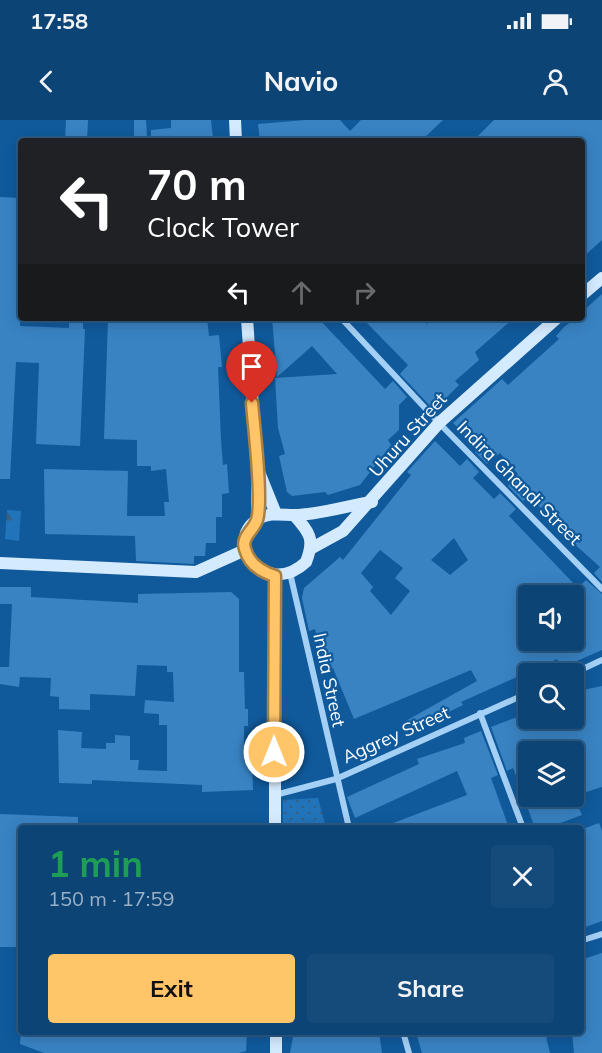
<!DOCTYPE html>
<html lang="en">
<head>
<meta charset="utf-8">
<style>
	:root { --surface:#0c4475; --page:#154b7a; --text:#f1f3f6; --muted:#9ab0c5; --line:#2c5c87; --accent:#ffc568 }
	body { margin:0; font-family:Mulish,sans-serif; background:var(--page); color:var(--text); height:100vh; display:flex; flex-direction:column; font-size:22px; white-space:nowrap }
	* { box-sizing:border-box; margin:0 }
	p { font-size:20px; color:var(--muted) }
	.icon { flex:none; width:33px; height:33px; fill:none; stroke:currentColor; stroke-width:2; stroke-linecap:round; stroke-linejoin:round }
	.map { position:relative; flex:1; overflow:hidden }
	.drawer { position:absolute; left:18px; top:705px; width:566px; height:210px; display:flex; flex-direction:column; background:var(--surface); border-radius:6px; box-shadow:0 3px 15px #0003,0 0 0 2px var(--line) }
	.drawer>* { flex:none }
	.guide { position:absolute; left:18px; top:18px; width:567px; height:183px; border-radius:6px; box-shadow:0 3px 15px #0003,0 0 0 2px var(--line); background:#202124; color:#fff; overflow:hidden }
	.tools { position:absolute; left:518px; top:465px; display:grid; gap:12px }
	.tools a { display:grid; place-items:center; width:66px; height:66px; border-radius:6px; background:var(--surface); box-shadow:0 3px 15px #0003,0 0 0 2px var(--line); font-size:30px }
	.pin { position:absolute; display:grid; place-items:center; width:51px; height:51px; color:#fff; margin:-62px -26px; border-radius:50% 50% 50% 0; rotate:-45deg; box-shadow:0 0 6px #0007 }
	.pin .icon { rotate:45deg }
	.me { position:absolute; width:66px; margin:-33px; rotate:0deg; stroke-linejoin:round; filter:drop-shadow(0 0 4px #0008) }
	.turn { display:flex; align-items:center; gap:21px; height:126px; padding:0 30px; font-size:27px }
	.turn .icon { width:78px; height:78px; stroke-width:2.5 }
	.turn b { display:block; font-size:42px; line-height:51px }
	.lanes { display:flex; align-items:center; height:57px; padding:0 30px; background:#0003; justify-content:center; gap:30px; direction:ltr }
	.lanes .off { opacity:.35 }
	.round { display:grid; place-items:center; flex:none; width:63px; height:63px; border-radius:6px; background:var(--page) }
	.headline { display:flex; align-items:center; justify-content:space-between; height:102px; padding:0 30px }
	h1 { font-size:36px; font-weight:700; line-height:45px; color:#1e9e55 }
	.cta { display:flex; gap:12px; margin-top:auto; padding:12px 30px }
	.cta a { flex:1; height:69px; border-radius:6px; background:var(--accent); color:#111; font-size:24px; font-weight:700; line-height:69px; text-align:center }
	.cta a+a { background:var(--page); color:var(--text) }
	.status { display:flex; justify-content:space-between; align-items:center; height:42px; padding:0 30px; background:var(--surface); direction:ltr }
	.status svg { height:16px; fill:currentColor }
	header { display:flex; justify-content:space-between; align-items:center; height:78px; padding:0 30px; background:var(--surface); font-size:27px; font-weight:700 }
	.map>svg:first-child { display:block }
	.grass { fill:url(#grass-dots) }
	.forest { fill:url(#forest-firs) }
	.building { fill:#3983c3; fill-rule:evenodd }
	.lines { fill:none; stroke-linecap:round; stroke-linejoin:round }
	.street { stroke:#a4d0f5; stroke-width:6 }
	.secondary { stroke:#d4eafe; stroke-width:12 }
	.route-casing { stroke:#a68044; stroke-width:15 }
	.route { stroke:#ffc568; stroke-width:10 }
	.labels { text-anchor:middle; stroke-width:4.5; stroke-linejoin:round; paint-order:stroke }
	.street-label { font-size:18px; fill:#fff; stroke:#105a9c }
</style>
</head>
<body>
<div class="status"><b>17:58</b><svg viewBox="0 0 49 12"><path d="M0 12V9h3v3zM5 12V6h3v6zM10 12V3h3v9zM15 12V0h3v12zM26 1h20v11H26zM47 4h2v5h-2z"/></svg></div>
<header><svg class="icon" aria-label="back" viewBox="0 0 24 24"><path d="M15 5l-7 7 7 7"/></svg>Navio<svg class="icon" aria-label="person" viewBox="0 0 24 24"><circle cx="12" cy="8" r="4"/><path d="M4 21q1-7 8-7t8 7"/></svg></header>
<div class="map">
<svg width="602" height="933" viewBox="0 0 602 933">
	<defs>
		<pattern id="grass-dots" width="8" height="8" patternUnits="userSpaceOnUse" patternTransform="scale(1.5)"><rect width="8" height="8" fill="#2274ba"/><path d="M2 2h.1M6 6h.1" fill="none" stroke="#376083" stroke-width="1.8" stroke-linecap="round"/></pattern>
		<pattern id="forest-firs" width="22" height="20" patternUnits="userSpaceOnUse" patternTransform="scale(1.5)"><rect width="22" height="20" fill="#2274ba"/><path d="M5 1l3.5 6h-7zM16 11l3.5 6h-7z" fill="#376083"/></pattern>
	</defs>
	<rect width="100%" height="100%" fill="#105a9c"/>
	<path class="grass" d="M318 678 326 708H283V680Z"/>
	<path class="forest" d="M7 390 21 391 19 421 5 419Z"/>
	<g class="building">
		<path d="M66 0H88L87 21H65Z"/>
		<path d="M134 0H146L147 17H134Z"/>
		<path d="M171 0H211L213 19 151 21V10L171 8Z"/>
		<path d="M306 0H340L350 11 361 0H443L421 21H260L258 4Z"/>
		<path d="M494 0H602V120L582 138V21H473Z"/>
		<path d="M0 77 19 78 17 138 21 139 20 206 69 208V200H83V209H85L80 326 36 324 39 243 16 242 10 359H0Z"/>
		<path d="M602 174V462L594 453 600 447 571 421V414L544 385 541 388 529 376 523 381 508 366 518 354 500 333 487 344 475 332 479 328 453 303 502 259 508 265 559 219 556 216 564 207 576 198H582V192Z"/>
		<path d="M108 198H152V201L207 198 209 216 219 215 222 247H218L221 320 223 345 227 344 229 373 222 374V397H216V423H206L205 436H194V444L136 441 135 416 45 414 44 349 128 351 127 396H165L164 382H169L166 349 151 351V346H137V320L104 319Z"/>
		<path d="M272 198H318L385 269 393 261 407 277 399 285V310L388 320 391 325 360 365 328 375 325 372 292 376 287 372 279 336 285 334 278 308 275 258 337 254 312 226 277 257Z"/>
		<path d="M362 198H421L427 204 435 198H514L475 232 479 240 455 261 459 265 434 290 400 254 408 245Z"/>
		<path d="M435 321 460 346 467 339 479 352 473 358 494 379 500 373 516 389 509 396 578 468 586 460 602 474V530L561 548 557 539 461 582 463 585 407 612 402 603 477 561 471 550 354 599 333 548 327 550 315 509 309 511 302 478 304 468 340 437 343 440 411 355 407 352ZM454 418 468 440 450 455 431 440ZM380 430 403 448 395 458 410 471 391 495 370 471 373 467 361 453ZM517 476H573V520H528L520 500 528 496Z"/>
		<path d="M0 467H31V477L138 483V474L231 472 239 479V552H244L245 589H248V606H244V641L252 640 253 670 202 672V665L92 660V664L59 663 58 610 82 612 81 628 106 629V623H115V615L130 616V640H139L138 650 167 651V605H159V594L144 593 145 580 174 582 173 552H167V546L137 545 135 576 90 574V590L59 589V577L50 576 51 558 20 557 19 567 0 564V547H9L12 484H0Z"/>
		<path d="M602 566V667L573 676 582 695 547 708H535L513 648 507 651 491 607 520 596 523 598H573V572ZM528 632H573V676H528Z"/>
		<path d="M481 611 498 655 491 658 509 708H380L467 675 457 651 355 698 347 677 419 644 417 639 465 623 464 618Z"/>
		<path d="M0 694 78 697V708H21L18 827H0Z"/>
		<path d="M599 703 602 711V801L580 809V710Z"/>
		<path d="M602 833V933H574L572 912H580V840Z"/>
		<path d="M21 912H247L246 931 239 933H44L20 924Z"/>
		<path d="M294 912H379L382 933H290Z"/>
		<path d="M416 912H442L443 915 454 912H545L550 933H422Z"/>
	</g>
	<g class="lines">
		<g class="street">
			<path d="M341 198 439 303 602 469"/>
			<path d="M290 453 349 708"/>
			<path d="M572 554 602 540"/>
			<path d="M480 593 523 708"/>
			<path d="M275 675 336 659 528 573"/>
			<path d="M580 821 602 814"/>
			<path d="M403 912 409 933"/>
		</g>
		<g class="secondary">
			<path d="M235 0 236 21"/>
			<path d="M582 175 602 158"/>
			<path d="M247 198 257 347 276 394"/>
			<path d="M294 395C310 413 315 419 306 442 267 479 221 424 258 399 269 392 282 395 294 395 318 395 349 385 372 382"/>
			<path d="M257 400V352"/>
			<path d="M312 428 343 411 439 303 557 198"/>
			<path d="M0 443 196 452 245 430"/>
			<path d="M275 708V456"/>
			<path d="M276 933V912"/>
		</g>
	</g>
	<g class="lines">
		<defs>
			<path id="route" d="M252 283C254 308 263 380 257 400 253 411 241 417 245 429 249 444 262 452 275 456L274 632"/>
		</defs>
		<use href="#route" class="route-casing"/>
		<use href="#route" class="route"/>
	</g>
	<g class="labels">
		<g class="street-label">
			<text transform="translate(408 315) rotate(-48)" y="6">Uhuru Street</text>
			<text transform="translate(519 363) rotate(45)" y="6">Indira Ghandi Street</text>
			<text transform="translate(329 560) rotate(78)" y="6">India Street</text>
			<text transform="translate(396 615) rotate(-24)" y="6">Aggrey Street</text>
		</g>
	</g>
</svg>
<div class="tools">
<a><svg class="icon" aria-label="sound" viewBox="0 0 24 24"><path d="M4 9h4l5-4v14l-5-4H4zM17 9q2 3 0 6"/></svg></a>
<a><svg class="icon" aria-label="search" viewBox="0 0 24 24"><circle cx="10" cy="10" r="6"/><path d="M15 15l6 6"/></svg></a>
<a><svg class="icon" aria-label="layers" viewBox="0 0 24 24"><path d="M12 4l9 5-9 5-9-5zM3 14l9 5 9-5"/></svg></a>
</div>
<div class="pin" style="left:252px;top:283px;background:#d93025"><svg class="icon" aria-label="arrive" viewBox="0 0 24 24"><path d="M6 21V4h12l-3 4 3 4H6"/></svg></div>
<svg class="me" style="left:274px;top:632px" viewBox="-20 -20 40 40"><circle r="17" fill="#ffc568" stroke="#fff" stroke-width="3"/><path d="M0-11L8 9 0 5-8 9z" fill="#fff"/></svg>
<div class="guide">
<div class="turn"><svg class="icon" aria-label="left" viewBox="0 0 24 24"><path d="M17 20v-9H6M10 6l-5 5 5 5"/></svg><div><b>70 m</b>Clock Tower</div></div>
<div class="lanes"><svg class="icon" aria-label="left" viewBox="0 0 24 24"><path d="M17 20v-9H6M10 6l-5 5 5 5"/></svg><svg class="icon off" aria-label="ahead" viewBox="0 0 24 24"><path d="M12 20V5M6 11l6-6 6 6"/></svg><svg class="icon off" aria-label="right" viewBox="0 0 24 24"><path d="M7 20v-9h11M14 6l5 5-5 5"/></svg></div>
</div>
<section class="drawer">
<div class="headline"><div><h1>1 min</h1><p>150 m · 17:59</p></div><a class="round"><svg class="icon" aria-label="close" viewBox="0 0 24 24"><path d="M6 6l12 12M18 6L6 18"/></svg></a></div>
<div class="cta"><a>Exit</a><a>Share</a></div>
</section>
</div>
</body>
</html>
